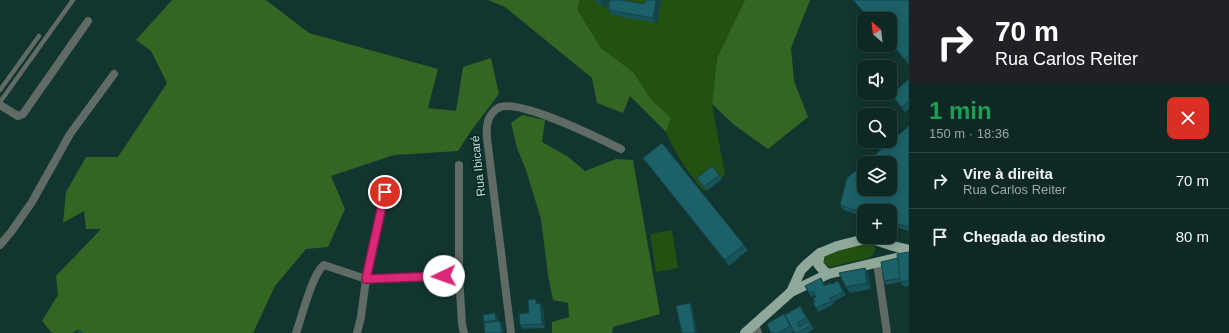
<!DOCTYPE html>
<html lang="pt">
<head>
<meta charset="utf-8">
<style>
	:root { --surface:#0e2823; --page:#17302b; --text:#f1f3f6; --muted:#9ba6a6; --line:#2e4441 }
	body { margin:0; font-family:Helvetica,sans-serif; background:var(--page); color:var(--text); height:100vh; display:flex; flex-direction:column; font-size:15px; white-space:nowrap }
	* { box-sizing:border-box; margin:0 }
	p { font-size:13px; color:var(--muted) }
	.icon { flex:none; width:22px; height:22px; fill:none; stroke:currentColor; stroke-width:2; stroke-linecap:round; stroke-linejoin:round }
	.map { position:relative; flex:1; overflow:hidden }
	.details { display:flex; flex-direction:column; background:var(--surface); width:320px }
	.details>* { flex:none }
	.hud { background:#202124; color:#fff; overflow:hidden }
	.needle { width:26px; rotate:332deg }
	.tools { position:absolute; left:857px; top:12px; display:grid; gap:8px }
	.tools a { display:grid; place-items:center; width:40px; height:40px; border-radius:8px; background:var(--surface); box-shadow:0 2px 10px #0003,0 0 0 1px var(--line); font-size:20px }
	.pin { position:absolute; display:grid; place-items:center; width:34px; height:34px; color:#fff; margin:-17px; border:2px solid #fff; border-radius:50%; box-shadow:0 1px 4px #0007 }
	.me { position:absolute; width:44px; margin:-22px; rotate:267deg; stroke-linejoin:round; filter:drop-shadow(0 0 3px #0008) }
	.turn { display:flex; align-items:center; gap:14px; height:84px; padding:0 20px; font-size:18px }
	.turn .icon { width:52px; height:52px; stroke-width:2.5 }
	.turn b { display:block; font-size:28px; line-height:34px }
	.round { display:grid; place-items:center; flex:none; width:42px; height:42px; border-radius:8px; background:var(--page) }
	.summary { display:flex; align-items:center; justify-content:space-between; height:68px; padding:0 20px }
	h1 { font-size:24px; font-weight:600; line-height:30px; color:#1e9e55 }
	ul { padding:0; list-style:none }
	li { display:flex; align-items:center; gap:12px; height:56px; padding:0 20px; border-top:1px solid var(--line) }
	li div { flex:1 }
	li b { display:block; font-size:15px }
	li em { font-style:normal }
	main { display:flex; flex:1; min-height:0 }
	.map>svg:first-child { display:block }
	.green { fill:#235112 }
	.forest { fill:#362 }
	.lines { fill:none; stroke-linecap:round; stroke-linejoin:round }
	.lane { stroke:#5f6b64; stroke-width:4.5 }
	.street { stroke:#5f6b64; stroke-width:8 }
	.primary { stroke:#8ea899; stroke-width:10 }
	.wall { fill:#175359 }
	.shaded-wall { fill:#134448 }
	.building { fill:#1b6167; stroke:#134448 }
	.route-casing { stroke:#8e194d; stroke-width:10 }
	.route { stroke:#db2777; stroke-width:7 }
	.labels { text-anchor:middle; stroke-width:3.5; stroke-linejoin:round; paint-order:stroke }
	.street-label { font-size:12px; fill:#c6d9d5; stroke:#062b26 }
</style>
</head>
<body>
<main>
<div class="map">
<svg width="909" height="333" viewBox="0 0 909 333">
	<rect width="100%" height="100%" fill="#12352f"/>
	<g class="green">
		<path d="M580 0H745L717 58 712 104 725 175 704 191C688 173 676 155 666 132L671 118 651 99 633 72 601 48 577 9Z"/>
		<path d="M672 230 678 268 656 272 650 234Z"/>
		<path d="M864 243 873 244 876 249 872 256 868 258 830 267C826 266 824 264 822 260L825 254Z"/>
	</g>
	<g class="forest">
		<path d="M172 0H266L309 33 438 69 428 108 456 111 463 67 491 58 499 94 471 131 458 151 394 155 331 176 345 209 328 247 306 249 275 286 253 333H82L78 330 72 333H52L42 321 58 295 56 276 101 229H86L84 211 63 223 66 192 86 157H118L167 83 151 51 136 40Z"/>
		<path d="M488 0H580L577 9 601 48 633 72 651 99 671 118 666 132 630 96 623 113 597 103 592 78 505 7Z"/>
		<path d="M745 0H810L791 48 794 81 808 117 768 149 733 124 712 104 717 58Z"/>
		<path d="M522 115 545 120 542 142 567 156 585 171 616 159 633 160 660 314 613 327 612 333H552V322L569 317 568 303 553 300 548 275 541 219 526 170 517 148 511 123Z"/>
	</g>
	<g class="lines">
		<g class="lane">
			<path d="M0 90 39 36"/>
			<path d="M0 102 73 0"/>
		</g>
		<g class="street">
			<path d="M0 105 18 116 23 114 88 21"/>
			<path d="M459 165V275L462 324 464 333"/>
			<path d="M0 245 11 232 32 202 70 134 114 74"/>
			<path d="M877 263 887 333"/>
			<path d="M755 325 758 333"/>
			<path d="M296 333C302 317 312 274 324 265L366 279 459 275"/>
			<path d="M357 333 361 317 366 279 385 192"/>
			<path d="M511 333 487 138C486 126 487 115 498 108 517 97 600 139 621 149"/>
		</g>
		<g class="primary">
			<path d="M820 253 818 264 823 270 828 274"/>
			<path d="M791 292 801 270 808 263 820 253 837 246 869 238 893 246 909 250"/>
			<path d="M745 333 791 292 828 274 909 255"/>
		</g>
	</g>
	<g class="wall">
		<path d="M594 0H620L644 4 645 0H661L657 23 612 15 608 10 609 2 604 8Z"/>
		<path d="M853 0H909V65L890 43V19H869Z"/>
		<path d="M909 79V109L905 112 889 93 894 92Z"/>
		<path d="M909 126V231L890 226V211H864V217L844 210 840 205Z"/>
		<path d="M643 158 744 245 748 250 729 266Z"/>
		<path d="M719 175 722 179 707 191 697 178Z"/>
		<path d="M909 252V286L904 287 900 282 886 285 884 281 898 258Z"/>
		<path d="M865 268 869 274 871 289 850 293 846 287Z"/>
		<path d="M821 278 825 285 832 284 841 285 846 295 833 302 834 304 818 312 816 308 815 302 816 297 815 295 811 297 809 293Z"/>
		<path d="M538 303 543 307 545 328 522 329 520 325 529 313Z"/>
		<path d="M800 306 814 329 807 333H795Z"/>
		<path d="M495 313 498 317V321H500L503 324 485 323 484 322Z"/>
		<path d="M784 314 794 331 791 333H771Z"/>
	</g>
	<g class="shaded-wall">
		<path d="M602 0H611L604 8 600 3Z"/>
		<path d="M656 0H661L657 23 653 18Z"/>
		<path d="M865 268 869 274 871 289 867 283Z"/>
		<path d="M838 281 841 285 846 295 843 292Z"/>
		<path d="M540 303 543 307 545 328 542 324Z"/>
		<path d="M690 303 692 305 697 332 696 333H694Z"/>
		<path d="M495 313 498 317 499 323 496 320Z"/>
		<path d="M500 321 503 324 504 333H502Z"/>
	</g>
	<g class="building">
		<path d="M597 0H602L600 3Z"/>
		<path d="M610 0H620L644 4 645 0H656L653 18 608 10Z"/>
		<path d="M853 0H909V55L905 59 890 42V19H870Z"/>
		<path d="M909 79V101L902 107 890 93V87L894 92Z"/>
		<path d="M909 126V227L890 222V211H864V213L840 205 847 178 864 164V189H890V163H865Z"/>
		<path d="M662 143 744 245 725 260 643 158Z"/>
		<path d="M712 166 719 175 704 187 697 178Z"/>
		<path d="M909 252V281L900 282 897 254Z"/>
		<path d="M898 258 900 278 884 281 881 262Z"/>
		<path d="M865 268 867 283 846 287 839 273Z"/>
		<path d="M821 278 824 286 831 283 832 284 838 281 843 292 830 298 831 301 816 308 813 303 815 302 813 298 816 297 813 291 809 293 805 286Z"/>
		<path d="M536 299V304L540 303 542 324 520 325 519 314 529 313 528 300Z"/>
		<path d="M690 303 695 330 694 333H682L676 306Z"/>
		<path d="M800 306 806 318 797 323 799 327 809 321 811 325 797 333H795L785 315Z"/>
		<path d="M495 313 496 320 484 322 483 315Z"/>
		<path d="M784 314 790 326 778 333H771L767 324Z"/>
		<path d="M500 321 502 333H485L484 323Z"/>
		<path d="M79 330 83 333H77Z"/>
	</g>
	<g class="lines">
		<defs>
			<path id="route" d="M385 192 366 279 444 276"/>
		</defs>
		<use href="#route" class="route-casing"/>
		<use href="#route" class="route"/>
	</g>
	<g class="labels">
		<g class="street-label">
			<text transform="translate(478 166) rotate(-96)" y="4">Rua Ibicaré</text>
		</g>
	</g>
</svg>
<div class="tools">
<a><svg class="needle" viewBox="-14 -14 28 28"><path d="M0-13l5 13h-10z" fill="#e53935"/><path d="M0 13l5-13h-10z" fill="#9ba6a6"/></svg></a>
<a><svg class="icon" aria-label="sound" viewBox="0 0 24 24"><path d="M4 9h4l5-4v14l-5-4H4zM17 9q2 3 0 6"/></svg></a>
<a><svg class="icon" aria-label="search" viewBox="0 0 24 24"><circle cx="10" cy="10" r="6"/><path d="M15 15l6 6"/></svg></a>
<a><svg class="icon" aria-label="layers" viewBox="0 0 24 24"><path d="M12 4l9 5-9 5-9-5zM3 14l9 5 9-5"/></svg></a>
<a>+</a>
</div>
<div class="pin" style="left:385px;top:192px;background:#d93025"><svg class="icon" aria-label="arrive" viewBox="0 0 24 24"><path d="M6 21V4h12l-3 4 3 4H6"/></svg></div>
<svg class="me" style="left:444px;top:276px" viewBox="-20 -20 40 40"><circle r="19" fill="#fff"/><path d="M0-13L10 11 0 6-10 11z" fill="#db2777"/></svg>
</div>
<section class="details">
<div class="hud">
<div class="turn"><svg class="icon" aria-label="right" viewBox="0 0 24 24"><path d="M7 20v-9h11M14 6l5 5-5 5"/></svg><div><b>70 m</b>Rua Carlos Reiter</div></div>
</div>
<div class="summary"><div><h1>1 min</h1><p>150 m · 18:36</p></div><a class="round" style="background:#d93025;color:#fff"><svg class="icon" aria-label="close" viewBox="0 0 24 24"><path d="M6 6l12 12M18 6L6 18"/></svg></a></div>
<ul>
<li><svg class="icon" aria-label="right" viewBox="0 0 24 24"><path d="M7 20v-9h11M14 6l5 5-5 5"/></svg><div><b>Vire à direita</b><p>Rua Carlos Reiter</p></div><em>70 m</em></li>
<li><svg class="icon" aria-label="arrive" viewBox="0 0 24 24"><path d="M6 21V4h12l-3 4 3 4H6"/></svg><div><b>Chegada ao destino</b></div><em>80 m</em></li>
</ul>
</section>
</main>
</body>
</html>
